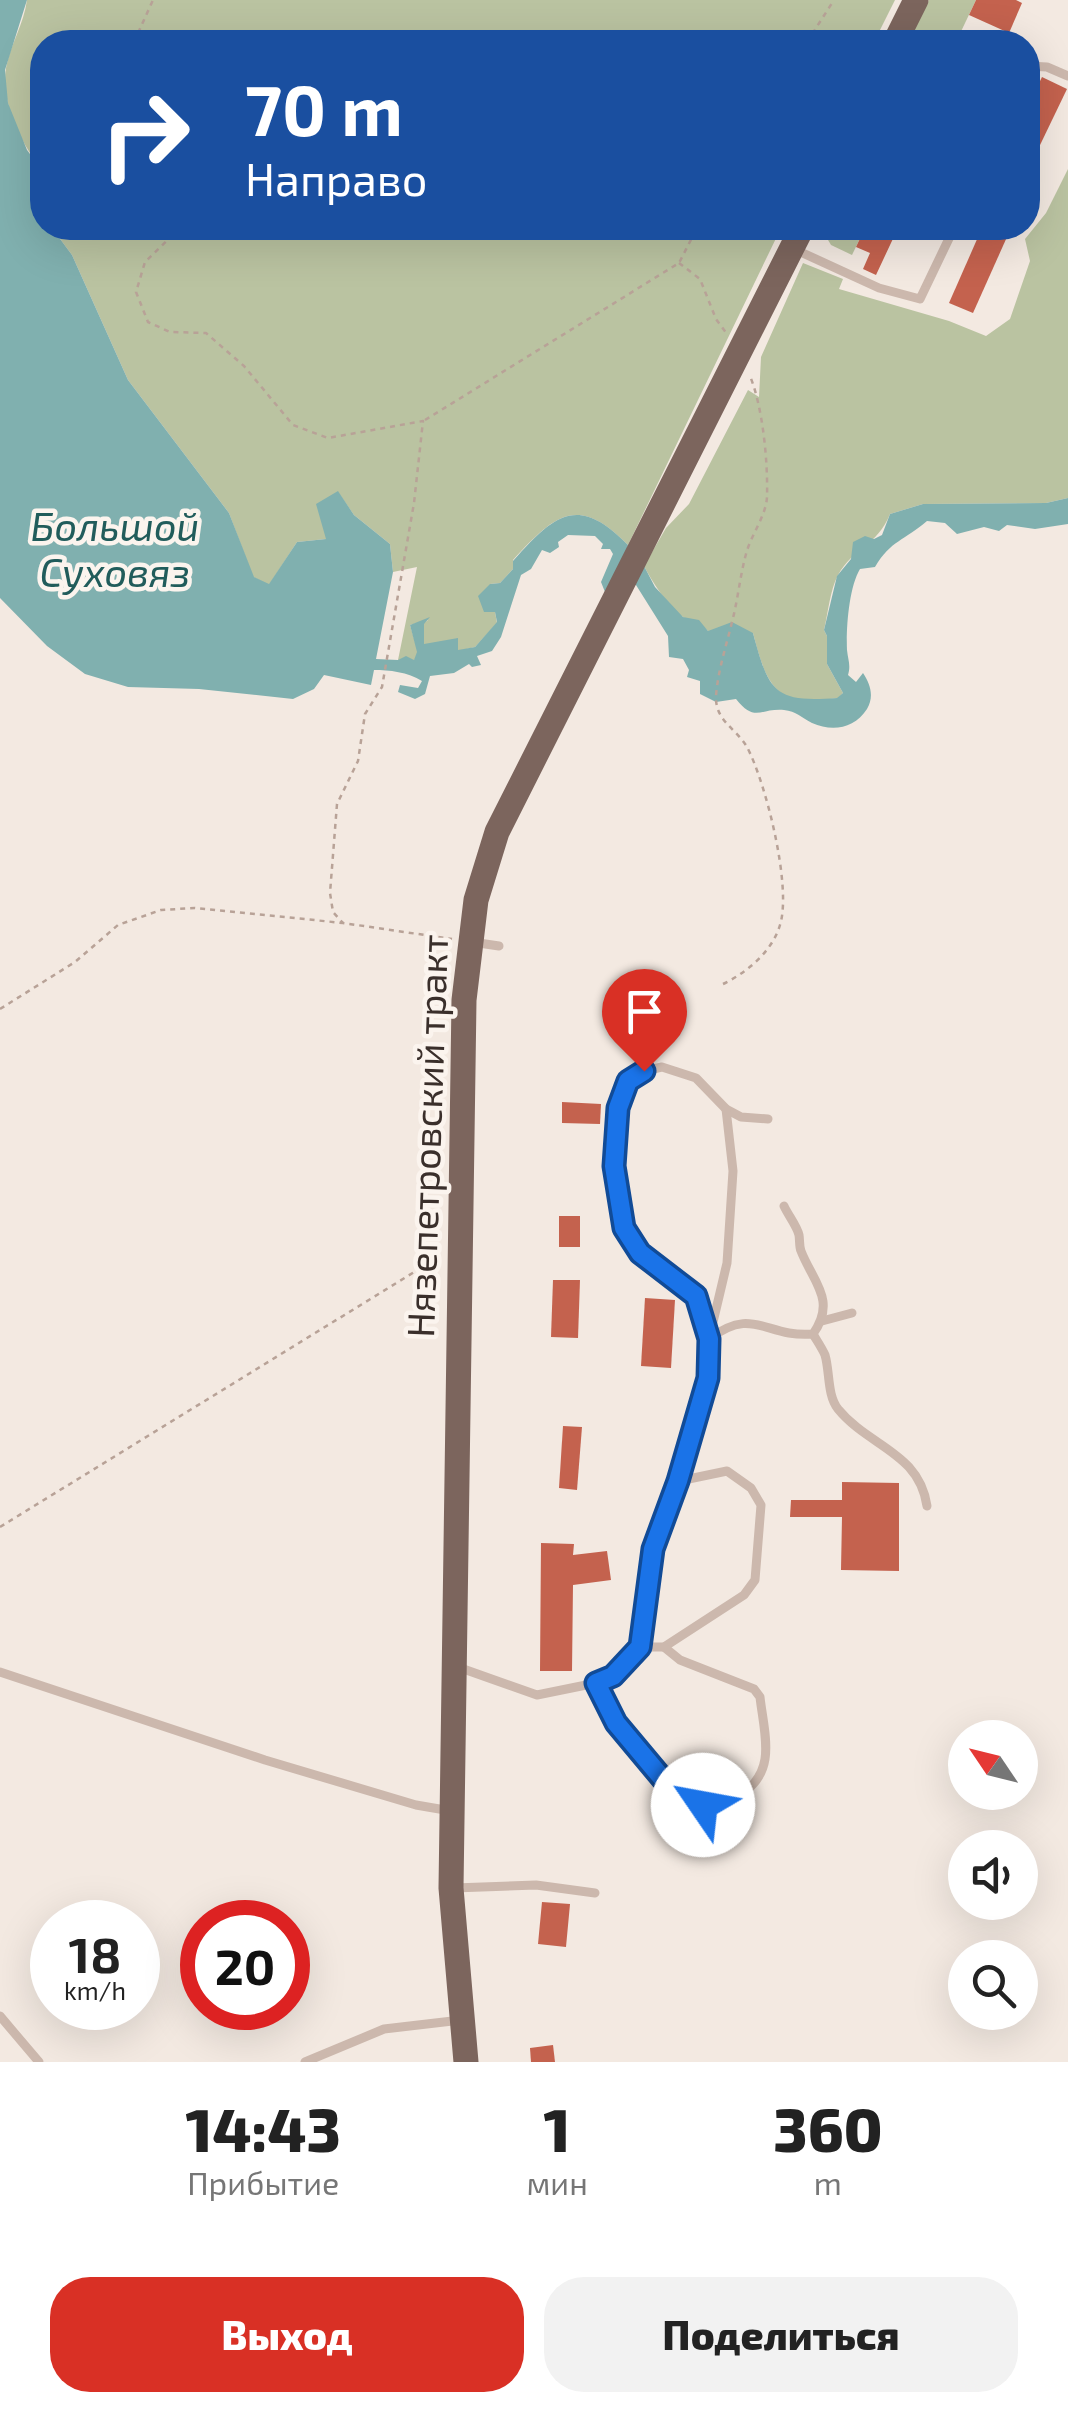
<!DOCTYPE html>
<html lang="ru">
<head>
<meta charset="utf-8">
<style>
	:root { --surface:#fff; --page:#f2f2f2; --text:#222; --muted:#767676; --accent:#d93025 }
	body { margin:0; font-family:"Exo 2",sans-serif; background:var(--page); color:var(--text); height:100vh; display:flex; flex-direction:column; font-size:38px; white-space:nowrap }
	* { box-sizing:border-box; margin:0 }
	p { font-size:32px; color:var(--muted) }
	.icon { flex:none; width:55px; height:55px; fill:none; stroke:currentColor; stroke-width:2; stroke-linecap:round; stroke-linejoin:round }
	.map { position:relative; height:2062px; overflow:hidden }
	.details { display:flex; flex-direction:column; background:var(--surface); flex:1 }
	.details>* { flex:none }
	.guide { position:absolute; left:30px; top:30px; width:1010px; height:210px; border-radius:40px; box-shadow:0 10px 40px #0002; background:#1a4fa0; color:#fff; overflow:hidden }
	.needle { width:65px; rotate:305deg }
	.tools { position:absolute; left:948px; top:1720px; display:grid; gap:20px }
	.tools a { display:grid; place-items:center; width:90px; height:90px; border-radius:50%; background:var(--surface); box-shadow:0 10px 40px #0002; font-size:50px }
	.speed { position:absolute; left:30px; top:1900px; display:flex; gap:20px; font-size:50px; font-weight:700; text-align:center }
	.speed>* { display:grid; place-content:center; width:130px; height:130px; border-radius:50%; background:var(--surface); box-shadow:0 10px 40px #0002; line-height:1 }
	.speed small { font-size:25px; font-weight:400 }
	.speed .limit { border:15px solid #d22; background:#fff; color:#111 }
	.pin { position:absolute; display:grid; place-items:center; width:85px; height:85px; color:#fff; margin:-102px -42px; border-radius:50% 50% 50% 0; rotate:-45deg; box-shadow:0 0 10px #0007 }
	.pin .icon { rotate:45deg }
	.me { position:absolute; width:110px; margin:-55px; rotate:303deg; stroke-linejoin:round; filter:drop-shadow(0 0 8px #0008) }
	.turn { display:flex; align-items:center; gap:35px; height:210px; padding:0 50px; font-size:45px }
	.turn .icon { width:130px; height:130px; stroke-width:2.5 }
	.turn b { display:block; font-size:70px; line-height:85px }
	.eta { display:flex; justify-content:space-evenly; align-items:center; height:170px; text-align:center }
	.eta b { font-size:60px; font-weight:800; line-height:70px }
	.button { display:flex; gap:20px; margin-top:auto; padding:20px 50px }
	.button a { flex:1; height:115px; border-radius:40px; background:var(--accent); color:#fff; font-size:40px; font-weight:800; line-height:115px; text-align:center }
	.button a+a { background:var(--page); color:var(--text) }
	.map>svg:first-child { display:block }
	.green { fill:#bac3a1 }
	.water { fill:#80b0af }
	.building { fill:#c4624e }
	.lines { fill:none; stroke-linecap:round; stroke-linejoin:round }
	.path { stroke:#b8a297; stroke-width:2.5; stroke-dasharray:5 5; stroke-linecap:butt }
	.lane { stroke:#ccb8ad; stroke-width:9 }
	.primary { stroke:#7c655d; stroke-width:25 }
	.route-casing { stroke:#114b97; stroke-width:25 }
	.route { stroke:#1a73e8; stroke-width:18 }
	.labels { text-anchor:middle; stroke-width:9; stroke-linejoin:round; paint-order:stroke }
	.street-label { font-size:38px; fill:#3a2f2b; stroke:#fbf4ee }
	.water-label { font-size:40px; font-style:italic; fill:#215c5b; stroke:#fbf4ee }
</style>
</head>
<body>
<div class="map">
<svg width="1068" height="2062" viewBox="0 0 1068 2062">
	<rect width="100%" height="100%" fill="#f3e9e1"/>
	<g class="green">
		<path d="M27 0H895L874 42H42V170C22 144 0 103 6 68 10 45 24 24 27 0Z"/>
		<path d="M929 0H976L956 42H907Z"/>
		<path d="M1068 169V498L1046 503 923 504 890 514C877 546 853 548 838 575 830 590 828 613 824 630L827 636V664L843 693 838 698C825 699 807 704 796 701 766 692 760 658 753 633L708 631C697 619 691 623 680 615 665 602 653 583 644 566L666 528 689 504 748 390 759 397 761 357 803 263 843 279 839 289 949 321 986 336 1010 319 1030 261 1025 239 1046 213Z"/>
		<path d="M52 228H781L628 545C578 494 555 514 513 560V569L500 583 490 584 497 623 475 647 458 651V639L424 645V623L428 620 410 625 418 652 414 661 398 660 417 567 393 572 390 544 354 515 338 492 326 539 297 542 269 585 253 577 229 513 128 380 72 255Z"/>
		<path d="M821 228H865L852 255 831 245Z"/>
	</g>
	<path class="water" d="M0 0H27L5 70 8 103 27 150 42 170V228H52L72 255 128 380 229 513 254 577 269 584 297 542 326 539 316 504 338 491 354 515 390 544 393 572 376 659 398 660 406 656 414 660 417 652 410 625 430 617 424 624V644L458 638V650L475 647 497 622 495 612H484L478 596 490 584 500 583 513 569V561C555 514 578 494 628 545L625 555 644 566 655 587 683 617 699 620 708 631 732 622 753 633C769 692 774 703 837 698L843 693 827 664V636L824 630 837 576 851 559 853 542 865 536 874 539 882 535 890 514 923 504 1046 503 1068 498V524L1035 529 1007 525 999 531 984 527 957 534 945 523 927 521C904 541 891 540 875 567L860 569C849 587 846 628 847 650 848 660 851 665 848 675L856 682 863 673C871 685 874 697 867 709 854 729 832 732 812 723 802 718 796 711 784 710 760 708 755 723 736 699L716 702 700 694V681L687 677 689 670 683 659 669 657 668 636 636 585 616 579 605 592 601 582 613 554 610 549H601L603 544 595 536 568 535 558 542 559 547 550 553 542 550 531 569 521 575 501 637 492 651 477 656 481 665 472 667 469 664 454 673 430 676 425 694 415 699 398 692 400 685 418 688 422 681C408 672 389 670 374 670L371 685 324 675 314 689 293 699 199 689 128 687 85 674 47 646 0 598Z"/>
	<g class="building">
		<path d="M976 0H1016L1022 3 1009 33 969 15Z"/>
		<path d="M1042 77 1067 89 1028 170V106Z"/>
		<path d="M865 228H898L876 275 863 269 870 253 856 247Z"/>
		<path d="M982 228H1011L973 313 949 303Z"/>
		<path d="M562 1102 601 1104 600 1124 562 1123Z"/>
		<rect x="559" y="1216" width="21" height="31"/>
		<path d="M553 1280H580L578 1338 551 1337Z"/>
		<path d="M645 1298 675 1300 671 1368 641 1366Z"/>
		<path d="M563 1426 582 1427 577 1490 559 1488Z"/>
		<path d="M842 1482 899 1483V1571L841 1570 842 1517H790L791 1500H842Z"/>
		<path d="M541 1543 574 1544 573 1555 607 1551 611 1580 573 1585 572 1671H540Z"/>
		<path d="M542 1902 570 1904 566 1947 538 1944Z"/>
		<path d="M553 2045 555 2062H531L530 2048Z"/>
	</g>
	<g class="lines">
		<g class="path">
			<path d="M134 42 153 0"/>
			<path d="M807 42 834 0"/>
			<path d="M180 228 145 262 136 292 148 322 170 332 206 333 244 366 293 425 328 438 423 421 414 503 382 687 365 714 358 761 337 804 330 893 333 912 343 923"/>
			<path d="M679 263 700 279 716 319 727 334"/>
			<path d="M425 420 679 263 697 228"/>
			<path d="M723 984C746 973 772 952 780 925 792 887 766 783 747 747 736 728 715 721 716 696 718 670 726 647 732 622 738 599 740 576 746 554 751 535 766 516 767 497 768 462 763 408 750 376"/>
			<path d="M0 1009 75 962 118 925 161 910 195 908 343 923 452 939"/>
			<path d="M0 1527 437 1258"/>
		</g>
		<g class="lane">
			<path d="M1028 66 1047 67 1068 76"/>
			<path d="M794 249 879 288 920 299 954 228"/>
			<path d="M472 942 499 946"/>
			<path d="M768 1119 741 1117 726 1109 696 1078 662 1067 644 1071 628 1081 618 1108 614 1166 624 1228 640 1253 696 1295 709 1339C754 1305 765 1338 813 1334 837 1300 813 1282 801 1251 799 1246 800 1241 799 1235 797 1226 788 1215 784 1206"/>
			<path d="M822 1321 852 1313"/>
			<path d="M813 1334C817 1341 822 1348 825 1355 830 1372 827 1395 838 1409 869 1447 919 1452 927 1506"/>
			<path d="M640 1647H664L744 1595 755 1580 761 1505 751 1488 727 1471 679 1481"/>
			<path d="M455 1666 537 1695 596 1683 613 1676 640 1647 653 1549 679 1481 708 1378 709 1339 727 1263 733 1171 726 1109"/>
			<path d="M0 1672 265 1760 416 1805 451 1811"/>
			<path d="M596 1683C614 1719 633 1743 658 1773 664 1780 671 1791 679 1796 710 1815 759 1798 765 1759 768 1740 762 1716 760 1697L754 1689 680 1660 664 1647"/>
			<path d="M454 1888 536 1885 595 1893"/>
			<path d="M0 2016 39 2062"/>
			<path d="M305 2062 384 2029 461 2020"/>
		</g>
		<g class="primary">
			<path d="M895 42 916 0"/>
			<path d="M466 2062 451 1888 464 1000 476 900 497 832 802 228"/>
		</g>
	</g>
	<g class="lines">
		<defs>
			<path id="route" d="M644 1071 628 1081 618 1108 614 1166 624 1228 640 1253 696 1296 709 1339 708 1378 678 1481 653 1549 640 1647 613 1676 596 1683 616 1723 677 1796 703 1805"/>
		</defs>
		<use href="#route" class="route-casing"/>
		<use href="#route" class="route"/>
	</g>
	<g class="labels">
		<g class="street-label">
			<text transform="translate(428 1136) rotate(-88)" y="13">Нязепетровский тракт</text>
		</g>
		<g class="water-label">
			<text x="115" y="541">Большой<tspan x="115" dy="46">Суховяз</tspan></text>
		</g>
	</g>
</svg>
<div class="tools">
<a><svg class="needle" viewBox="-14 -14 28 28"><path d="M0-13l5 13h-10z" fill="#e53935"/><path d="M0 13l5-13h-10z" fill="#767676"/></svg></a>
<a><svg class="icon" aria-label="sound" viewBox="0 0 24 24"><path d="M4 9h4l5-4v14l-5-4H4zM17 9q2 3 0 6"/></svg></a>
<a><svg class="icon" aria-label="search" viewBox="0 0 24 24"><circle cx="10" cy="10" r="6"/><path d="M15 15l6 6"/></svg></a>
</div>
<div class="speed"><div>18<small>km/h</small></div><div class="limit">20</div></div>
<div class="pin" style="left:644px;top:1071px;background:#d93025"><svg class="icon" aria-label="arrive" viewBox="0 0 24 24"><path d="M6 21V4h12l-3 4 3 4H6"/></svg></div>
<svg class="me" style="left:703px;top:1805px" viewBox="-20 -20 40 40"><circle r="19" fill="#fff"/><path d="M0-13L10 11 0 6-10 11z" fill="#1a73e8"/></svg>
<div class="guide">
<div class="turn"><svg class="icon" aria-label="right" viewBox="0 0 24 24"><path d="M7 20v-9h11M14 6l5 5-5 5"/></svg><div><b>70 m</b>Направо</div></div>
</div>
</div>
<section class="details">
<div class="eta">
<div><b>14:43</b><p>Прибытие</p></div>
<div><b>1</b><p>мин</p></div>
<div><b>360</b><p>m</p></div>
</div>
<div class="button"><a>Выход</a><a>Поделиться</a></div>
</section>
</body>
</html>
